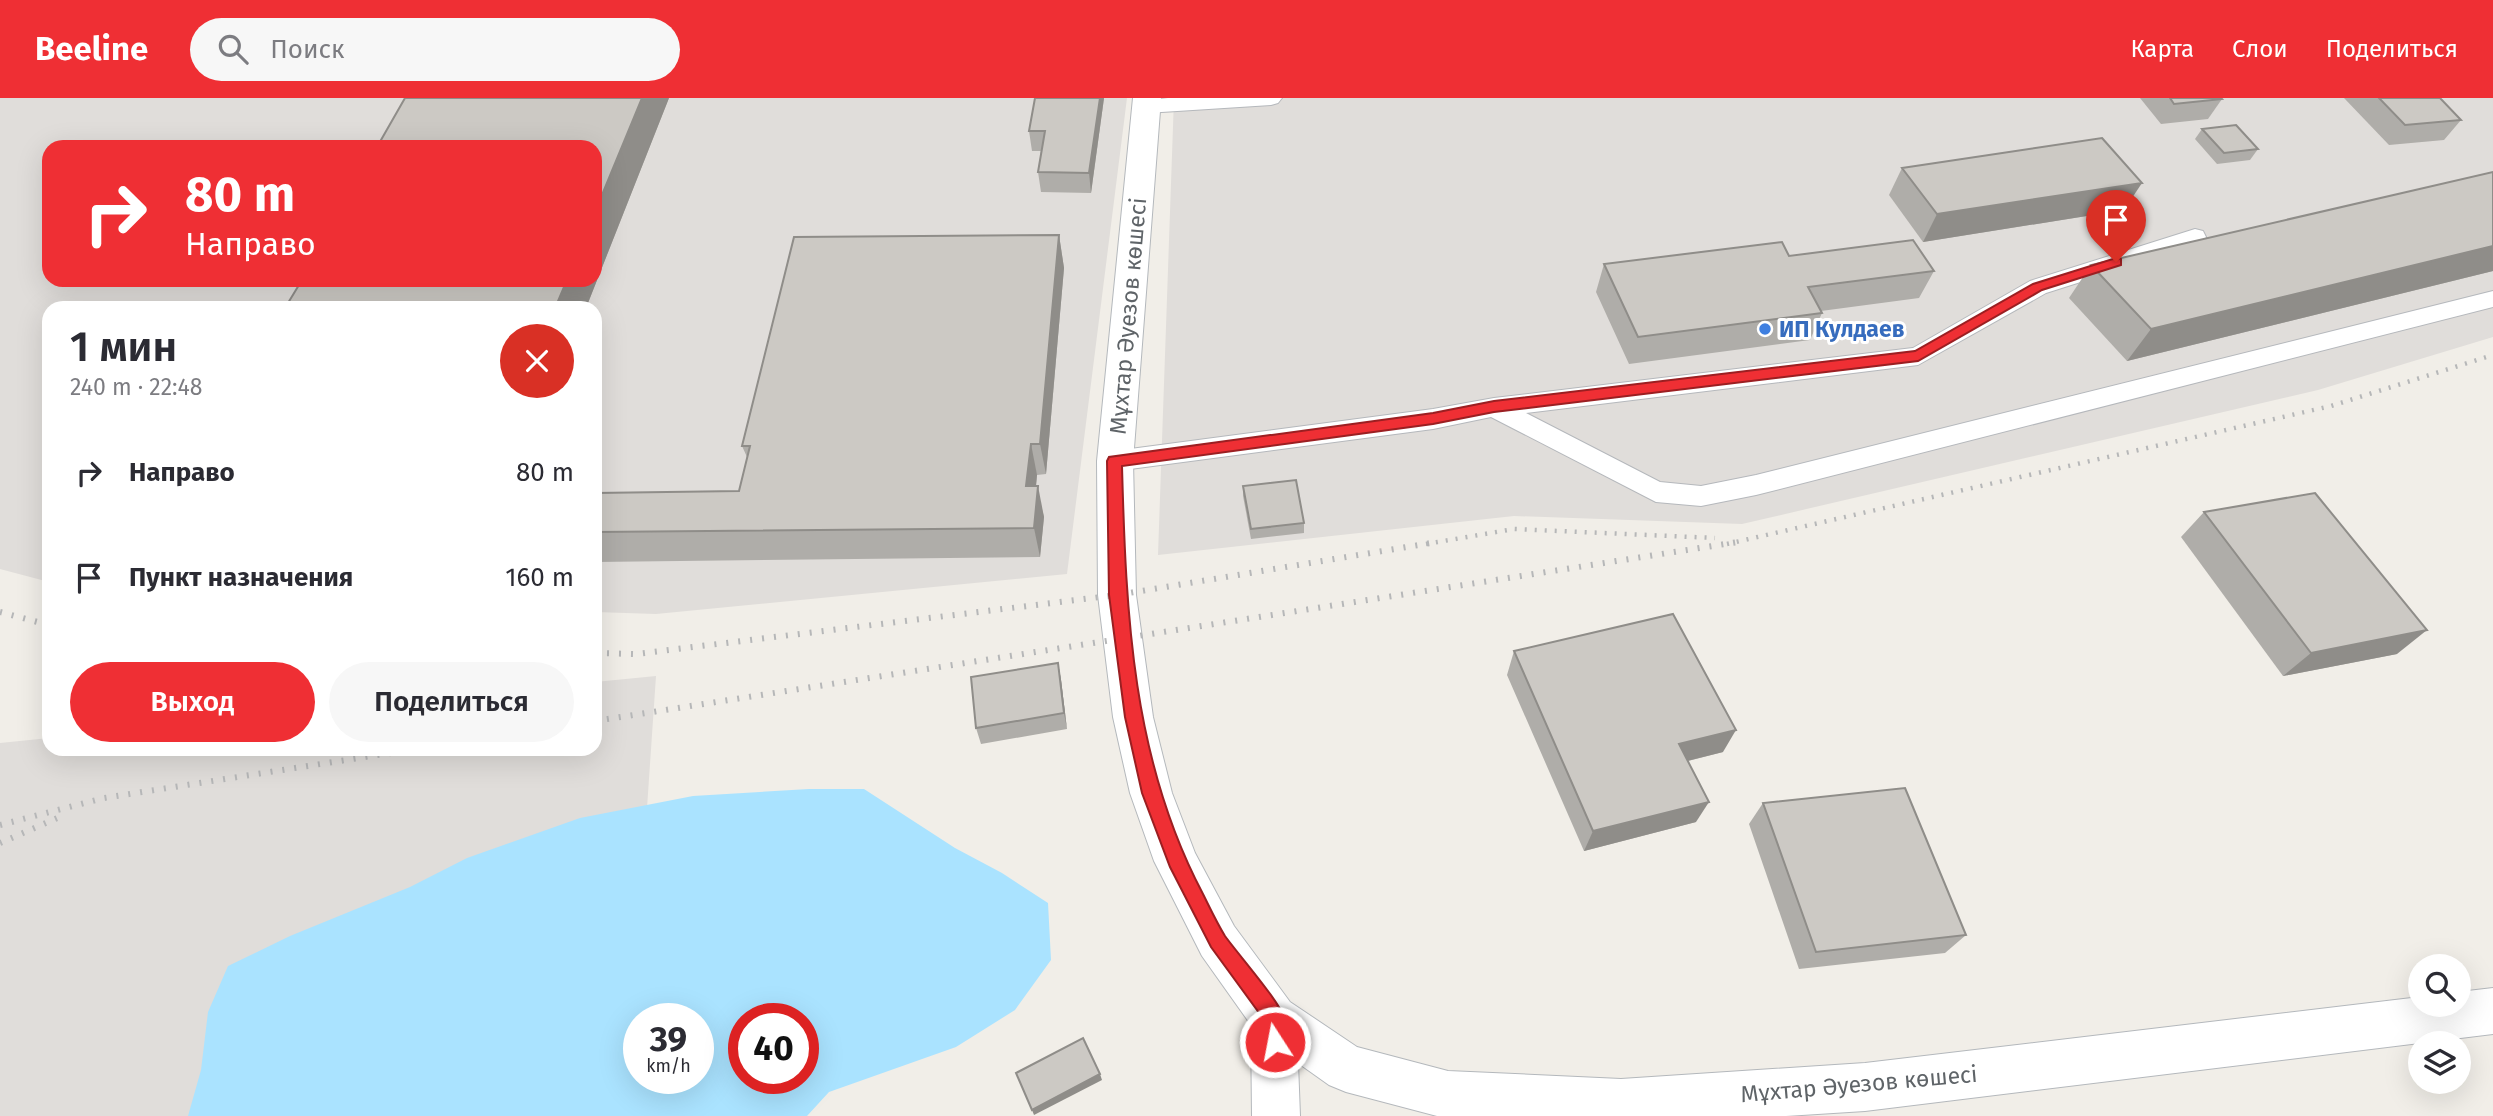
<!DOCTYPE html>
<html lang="ru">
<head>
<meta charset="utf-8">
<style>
	:root { --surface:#fff; --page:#f7f7f7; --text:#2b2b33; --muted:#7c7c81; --accent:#ef2f34 }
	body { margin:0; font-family:"Fira Sans",sans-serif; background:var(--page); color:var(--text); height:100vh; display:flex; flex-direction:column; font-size:26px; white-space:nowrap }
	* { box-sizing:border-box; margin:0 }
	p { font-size:23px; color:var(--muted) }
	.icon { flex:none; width:38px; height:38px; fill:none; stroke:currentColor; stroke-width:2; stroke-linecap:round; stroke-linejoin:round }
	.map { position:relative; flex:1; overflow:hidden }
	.sheet { position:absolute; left:42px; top:203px; width:560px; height:455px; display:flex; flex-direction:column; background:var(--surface); border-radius:21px; box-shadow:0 7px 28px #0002 }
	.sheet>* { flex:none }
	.hud { position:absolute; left:42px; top:42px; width:560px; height:147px; border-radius:21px; box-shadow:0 7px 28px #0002; background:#ef2f34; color:#fff; overflow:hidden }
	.tools { position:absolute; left:2408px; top:856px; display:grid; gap:14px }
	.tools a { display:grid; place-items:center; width:63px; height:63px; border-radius:50%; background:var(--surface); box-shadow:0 7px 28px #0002; font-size:35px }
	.speed { position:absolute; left:623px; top:905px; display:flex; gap:14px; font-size:35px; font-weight:700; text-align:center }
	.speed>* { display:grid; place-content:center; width:91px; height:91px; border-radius:50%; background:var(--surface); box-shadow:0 7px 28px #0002; line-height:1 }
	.speed small { font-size:18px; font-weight:400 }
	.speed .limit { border:10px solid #d22; background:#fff; color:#111 }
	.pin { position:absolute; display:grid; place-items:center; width:60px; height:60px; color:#fff; margin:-72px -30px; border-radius:50% 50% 50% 0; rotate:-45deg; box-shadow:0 0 7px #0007 }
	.pin .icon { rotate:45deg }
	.me { position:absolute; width:77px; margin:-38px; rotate:349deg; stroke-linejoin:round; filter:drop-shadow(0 0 5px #0008) }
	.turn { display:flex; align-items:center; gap:24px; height:147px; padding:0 28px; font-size:32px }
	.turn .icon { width:91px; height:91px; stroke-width:2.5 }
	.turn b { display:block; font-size:49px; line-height:60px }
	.round { display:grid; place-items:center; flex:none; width:74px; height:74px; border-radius:37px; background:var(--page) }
	.headline { display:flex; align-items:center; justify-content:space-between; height:119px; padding:0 28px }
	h1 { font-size:42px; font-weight:600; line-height:52px }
	.button { display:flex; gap:14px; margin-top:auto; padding:14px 28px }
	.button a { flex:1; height:80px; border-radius:42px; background:var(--accent); color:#fff; font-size:28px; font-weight:600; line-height:80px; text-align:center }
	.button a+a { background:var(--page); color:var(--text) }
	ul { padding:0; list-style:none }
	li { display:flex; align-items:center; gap:21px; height:105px; padding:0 28px }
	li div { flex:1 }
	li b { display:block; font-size:26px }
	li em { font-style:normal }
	header { display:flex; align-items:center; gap:42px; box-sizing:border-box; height:98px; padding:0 35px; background:var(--accent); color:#fff }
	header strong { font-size:33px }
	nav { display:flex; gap:38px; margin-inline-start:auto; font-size:24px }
	.search { width:490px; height:63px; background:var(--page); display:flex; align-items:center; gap:18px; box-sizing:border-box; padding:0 24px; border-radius:38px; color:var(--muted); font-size:26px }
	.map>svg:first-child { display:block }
	.industrial { fill:#e0ddda; fill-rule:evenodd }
	.water { fill:#aae3ff; fill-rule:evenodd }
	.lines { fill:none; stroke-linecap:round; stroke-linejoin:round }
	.lane-casing { stroke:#b5b8bc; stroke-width:2 }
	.secondary-casing { stroke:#b4b8bc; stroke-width:2 }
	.lane { fill:#fff; fill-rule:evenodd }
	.secondary { fill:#fff; fill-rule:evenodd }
	.rail-far1 { stroke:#b6b7b8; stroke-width:4.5; stroke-dasharray:2 8; stroke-linecap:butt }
	.rail { stroke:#b6b7b8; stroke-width:6; stroke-dasharray:2 10; stroke-linecap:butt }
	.wall { fill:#afada9 }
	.shaded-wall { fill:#8f8d89 }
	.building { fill:#ccc9c4; stroke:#8f8d89; stroke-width:2 }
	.route { fill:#ef2f34; stroke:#9b1f22; stroke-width:2 }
	.shop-dot { fill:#3f7fe0; stroke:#fff; stroke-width:2.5 }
	.labels { text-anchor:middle; stroke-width:6; stroke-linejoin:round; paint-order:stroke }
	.street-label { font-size:23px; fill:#5f6468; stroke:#fff }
	.shop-label { font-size:23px; font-weight:bold; fill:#366cbe; stroke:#fff; text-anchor:start }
</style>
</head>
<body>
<header>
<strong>Beeline</strong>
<div class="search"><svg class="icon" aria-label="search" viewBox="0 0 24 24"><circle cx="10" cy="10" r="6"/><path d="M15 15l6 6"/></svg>Поиск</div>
<nav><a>Карта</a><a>Слои</a><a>Поделиться</a></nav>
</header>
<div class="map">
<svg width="2493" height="1018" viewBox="0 0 2493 1018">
	<rect width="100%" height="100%" fill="#f1eee8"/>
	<g class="industrial">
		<path d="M0 0H1127L1067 476 656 516 595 514V210H49V484L0 471ZM49 49H595V182H49Z"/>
		<path d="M1174 0H2493V239L2318 292 1742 426 1514 418 1158 457Z"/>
		<path d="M656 578 626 1018H0V645L49 640V651H595V584Z"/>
	</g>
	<path class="water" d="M809 691H864L955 750 1002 775 1048 805 1051 862 1015 912 956 949 829 994 807 1018H188L201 972 208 914 228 868 290 838 410 789 467 760 580 720 693 698ZM639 920H698V980H639ZM744 920H803V980H744Z"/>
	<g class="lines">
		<defs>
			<g id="lane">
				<path d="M1168 0H1282L1278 5 1271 7 1146 15 1139 13 1135 8 1139 3Z"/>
				<path d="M2195 131 2203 133 2206 139 2203 145 2046 195 1918 267 1526 315 1660 384 1701 388 1756 377 2493 193V209L1756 397 1701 408 1656 404 1491 319 1433 331 1115 373 1106 370 1102 363 1106 356 1115 353 1433 311 1494 300 1913 250 2030 183Z"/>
			</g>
			<path id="secondary" d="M1133 0H1161L1133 363 1136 497 1153 619 1172 695 1195 755 1234 828 1290 904 1357 949 1448 973 1621 981 1865 965 2420 899V906H2459V894L2493 890V936L1865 1013 1786 1018H1437L1346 994 1329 987 1298 965 1300 1018H1252L1251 927 1202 858 1154 763 1130 695 1113 619 1098 497 1097 363Z"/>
		</defs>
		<use href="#lane" class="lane-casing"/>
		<use href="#secondary" class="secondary-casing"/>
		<use href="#lane" class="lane"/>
		<use href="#secondary" class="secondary"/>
		<g class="rail-far1">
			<path d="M1426 446 1514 431 1715 440"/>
			<path d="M1727 446 2331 308 2493 257"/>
		</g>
		<g class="rail">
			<path d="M0 514 49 527"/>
			<path d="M595 555 636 556 1117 497 1437 444"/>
			<path d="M595 623 1738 444"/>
			<path d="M0 727 104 700 416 651"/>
			<path d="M0 745 62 718"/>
		</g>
	</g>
	<g class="wall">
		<path d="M669 0 586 210H292L288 205Z"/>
		<path d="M1104 0 1091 95 1041 94 1038 74 1041 53H1032L1029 33Z"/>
		<path d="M2140 0H2221L2222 1 2208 21 2161 26Z"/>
		<path d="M2344 0H2440L2461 22 2444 42 2389 47Z"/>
		<path d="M2202 31 2258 51 2250 62 2217 66 2195 41Z"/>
		<path d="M1902 70 2124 112 1923 144 1889 97Z"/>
		<path d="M2493 74V173L2127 263 2069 200 2091 167Z"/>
		<path d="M1059 137 1064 170 1046 376 1037 377 1036 388 1044 419 1040 459 595 464V395L739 393 747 359 742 348Z"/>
		<path d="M1789 158 1934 173 1919 200 1821 213 1822 215 1810 242 1629 266 1596 194 1604 166Z"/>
		<path d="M1243 388 1304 425V435L1251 441 1243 398Z"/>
		<path d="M2204 414 2397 556 2283 578 2181 439Z"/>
		<path d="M1514 553 1723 654 1688 663 1696 724 1584 753 1507 577Z"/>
		<path d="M1058 565 1061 582 1067 631 981 646 976 630Z"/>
		<path d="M1763 705 1966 837 1945 855 1799 871 1749 726Z"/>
	</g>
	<g class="shaded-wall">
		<path d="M642 0H669L586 210H557L556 208 567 182H595V114Z"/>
		<path d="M1100 0H1104L1091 95 1089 75Z"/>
		<path d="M2142 85 2124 112 1923 144 1937 116Z"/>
		<path d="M1059 137 1064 170 1046 376 1040 346Z"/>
		<path d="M2493 148V173L2127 263 2151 231Z"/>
		<path d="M1031 346 1037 377 1033 419 1026 388Z"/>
		<path d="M1038 388 1044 419 1040 459 1034 430Z"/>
		<path d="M2427 532 2397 556 2283 578 2311 555Z"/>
		<path d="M1058 565 1061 582 1067 631 1064 615Z"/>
		<path d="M1736 632 1723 654 1667 668 1679 646Z"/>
		<path d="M1709 704 1696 724 1584 753 1593 733Z"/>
		<path d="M1100 976 1102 982 1034 1017 1032 1012Z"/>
	</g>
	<g class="building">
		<path d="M405 0H642L595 114V49H377Z"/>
		<path d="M1035 0H1100L1089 75 1038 74 1045 33H1029Z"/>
		<path d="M2170 0H2221L2222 1 2174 6Z"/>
		<path d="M2379 0H2440L2461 22 2405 27Z"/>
		<path d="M2236 27 2258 51 2224 55 2202 31Z"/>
		<path d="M2102 40 2142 85 1937 116 1902 70Z"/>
		<path d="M2493 74V148L2151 231 2091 167Z"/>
		<path d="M1059 137 1040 346H1031L1026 388H1038L1034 430 595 434V395L739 393 750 348H742L794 139Z"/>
		<path d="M1913 142 1934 173 1808 189 1822 215 1638 239 1604 166 1782 144 1789 158Z"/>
		<path d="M302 182H567L556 208 288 205Z"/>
		<path d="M1296 382 1304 425 1251 431 1243 388Z"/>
		<path d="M2315 395 2427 532 2311 555 2204 414Z"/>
		<path d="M1673 516 1736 632 1679 646 1709 704 1593 733 1514 553Z"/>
		<path d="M1058 565 1064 615 976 630 971 579Z"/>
		<path d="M1905 690 1966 837 1816 854 1763 705Z"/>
		<path d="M1083 940 1100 976 1032 1012 1016 975Z"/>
	</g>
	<path class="route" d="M2116 160 2121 161V167L2042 192 1918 263 1494 314 1433 326 1122 368C1126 517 1132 662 1203 796 1210 810 1217 825 1225 838 1237 855 1281 905 1284 920 1286 929 1285 942 1282 951L1275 954 1268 951 1265 923 1211 849 1170 769 1142 695 1125 619 1109 497 1107 363 1109 359 1433 315 1494 303 1915 253 2033 186Z"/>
	<circle class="shop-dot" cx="1765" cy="231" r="7"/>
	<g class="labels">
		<g class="street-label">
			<text transform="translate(1128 218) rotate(-85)" y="8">Мұхтар Әуезов көшесі</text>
			<text transform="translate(1859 986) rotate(-5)" y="8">Мұхтар Әуезов көшесі</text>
		</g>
		<g class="shop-label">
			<text x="1779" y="239">ИП Кулдаев</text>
		</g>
	</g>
</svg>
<div class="tools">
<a><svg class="icon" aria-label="search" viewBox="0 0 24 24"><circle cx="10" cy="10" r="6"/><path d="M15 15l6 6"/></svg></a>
<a><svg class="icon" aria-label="layers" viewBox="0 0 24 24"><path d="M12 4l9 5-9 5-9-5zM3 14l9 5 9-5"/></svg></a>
</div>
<div class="speed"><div>39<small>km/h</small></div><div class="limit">40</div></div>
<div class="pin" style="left:2116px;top:164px;background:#d93025"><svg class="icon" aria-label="arrive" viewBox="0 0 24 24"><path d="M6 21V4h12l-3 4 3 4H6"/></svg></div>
<svg class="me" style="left:1275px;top:944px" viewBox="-20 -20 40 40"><circle r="17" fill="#ef2f34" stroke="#fff" stroke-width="3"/><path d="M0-11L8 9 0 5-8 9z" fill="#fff"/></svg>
<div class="hud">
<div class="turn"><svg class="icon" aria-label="right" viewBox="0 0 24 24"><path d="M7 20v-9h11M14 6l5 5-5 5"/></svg><div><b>80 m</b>Направо</div></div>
</div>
<section class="sheet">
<div class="headline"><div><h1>1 мин</h1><p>240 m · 22:48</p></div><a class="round" style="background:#d93025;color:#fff"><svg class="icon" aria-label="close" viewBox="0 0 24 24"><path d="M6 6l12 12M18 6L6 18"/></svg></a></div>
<ul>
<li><svg class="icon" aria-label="right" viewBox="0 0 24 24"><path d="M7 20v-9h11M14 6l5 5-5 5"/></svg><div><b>Направо</b></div><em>80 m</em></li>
<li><svg class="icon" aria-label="arrive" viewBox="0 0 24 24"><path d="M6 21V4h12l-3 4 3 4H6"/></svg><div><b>Пункт назначения</b></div><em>160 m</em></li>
</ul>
<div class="button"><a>Выход</a><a>Поделиться</a></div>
</section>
</div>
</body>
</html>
